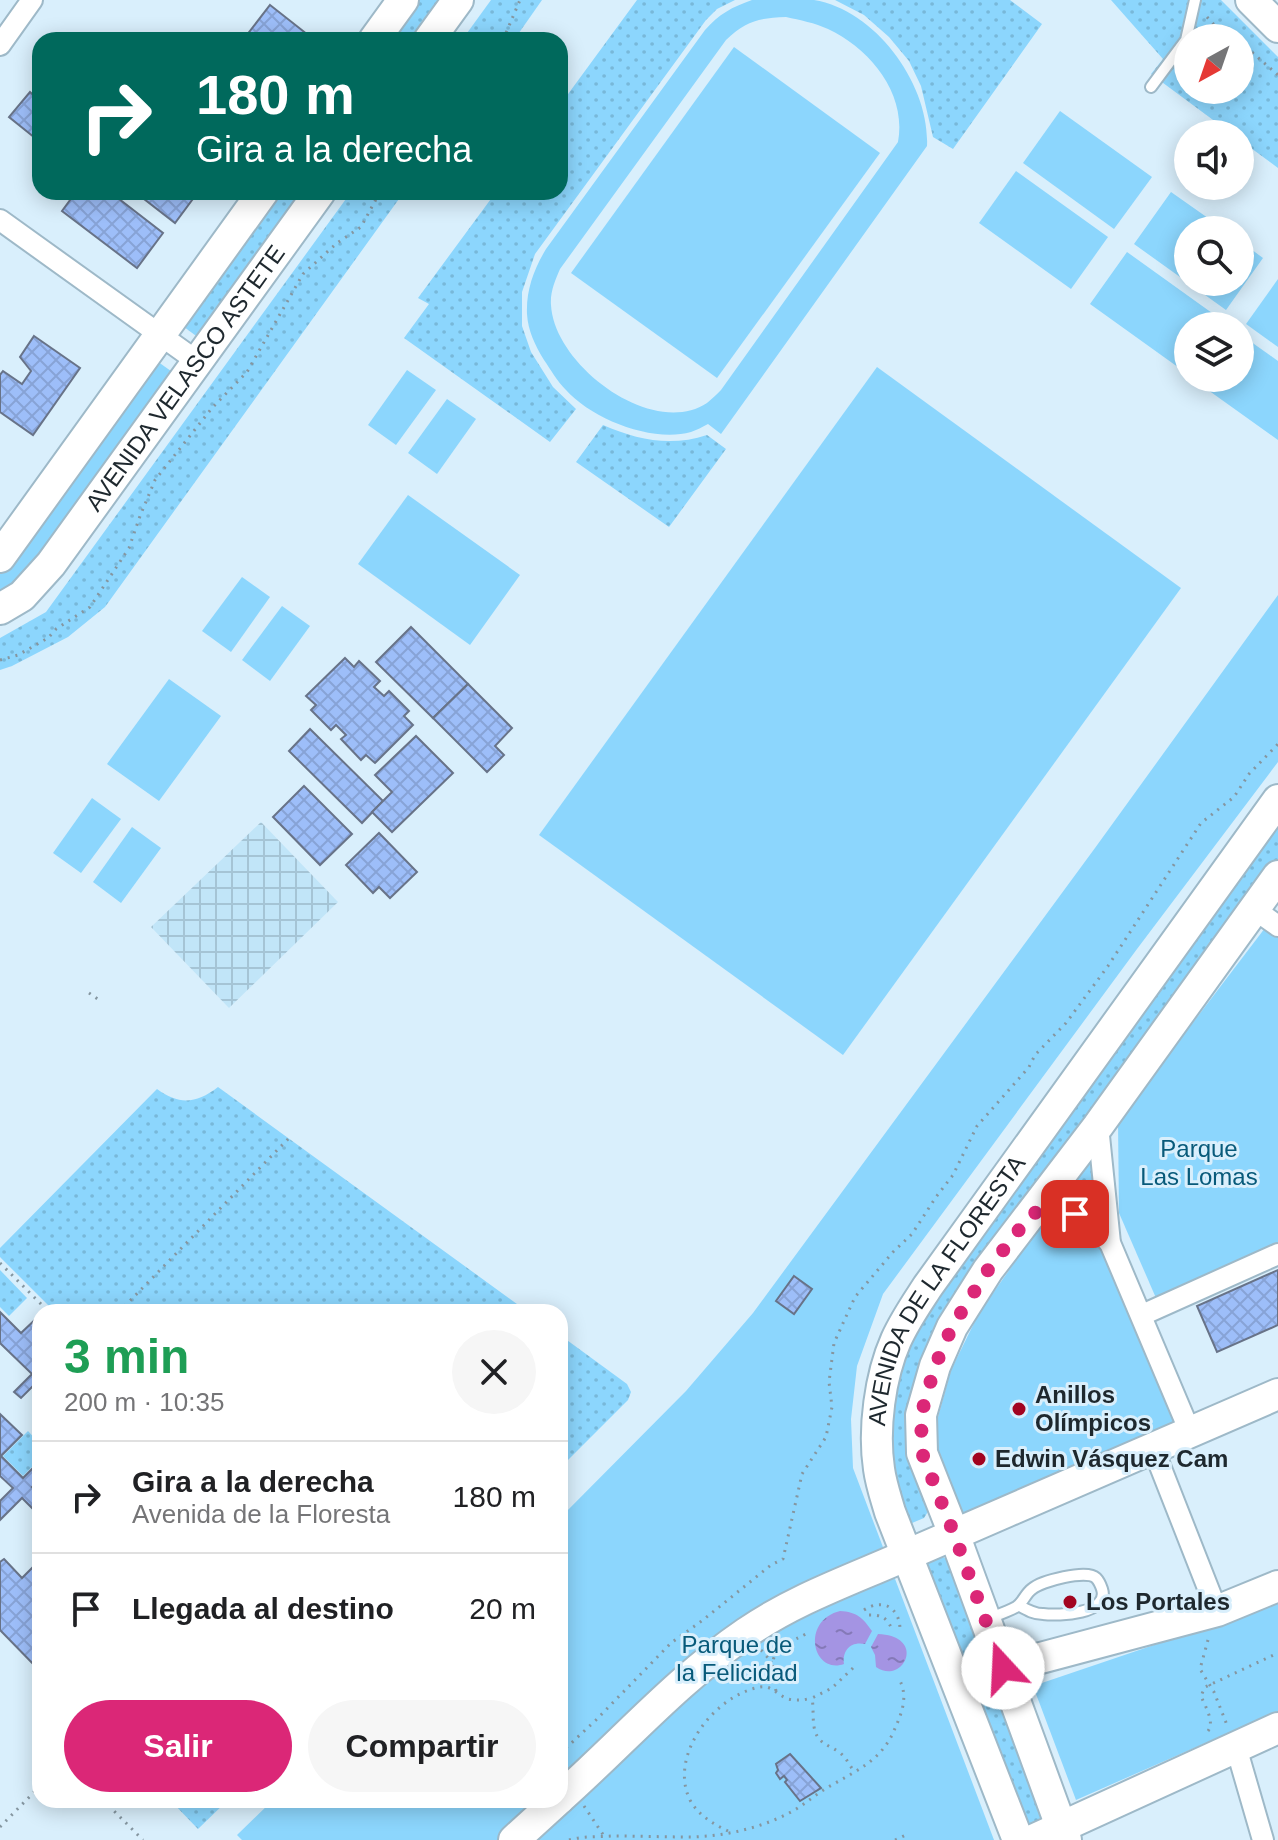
<!DOCTYPE html>
<html lang="es">
<head>
<meta charset="utf-8">
<style>
	:root { --surface:#fff; --page:#f6f6f6; --text:#202124; --muted:#757577; --line:#e0e0e0; --accent:#db2777 }
	body { margin:0; font-family:Helvetica,sans-serif; background:var(--page); color:var(--text); height:100vh; display:flex; flex-direction:column; font-size:30px; white-space:nowrap }
	* { box-sizing:border-box; margin:0 }
	p { font-size:26px; color:var(--muted) }
	.icon { flex:none; width:44px; height:44px; fill:none; stroke:currentColor; stroke-width:2; stroke-linecap:round; stroke-linejoin:round }
	.map { position:relative; flex:1; overflow:hidden }
	.panel { position:absolute; left:32px; top:1304px; width:536px; height:504px; display:flex; flex-direction:column; background:var(--surface); border-radius:24px; box-shadow:0 4px 20px #0003 }
	.panel>* { flex:none }
	.hud { position:absolute; left:32px; top:32px; width:536px; height:168px; border-radius:24px; box-shadow:0 4px 20px #0003; background:#00695c; color:#fff; overflow:hidden }
	.needle { width:52px; rotate:220deg }
	.buttons { position:absolute; left:1174px; top:24px; display:grid; gap:16px }
	.buttons a { display:grid; place-items:center; width:80px; height:80px; border-radius:50%; background:var(--surface); box-shadow:0 4px 20px #0003; font-size:40px }
	.pin { position:absolute; display:grid; place-items:center; width:68px; height:68px; color:#fff; margin:-34px; border-radius:16px; box-shadow:0 4px 12px #0006 }
	.me { position:absolute; width:88px; margin:-44px; rotate:340deg; stroke-linejoin:round; filter:drop-shadow(0 0 6px #0008) }
	.turn { display:flex; align-items:center; gap:28px; height:168px; padding:0 32px; font-size:36px }
	.turn .icon { width:104px; height:104px; stroke-width:2.5 }
	.turn b { display:block; font-size:56px; line-height:68px }
	.round { display:grid; place-items:center; flex:none; width:84px; height:84px; border-radius:42px; background:var(--page) }
	.overview { display:flex; align-items:center; justify-content:space-between; height:136px; padding:0 32px }
	h1 { font-size:48px; font-weight:800; line-height:60px; color:#1e9e55 }
	.action { display:flex; gap:16px; margin-top:auto; padding:16px 32px }
	.action a { flex:1; height:92px; border-radius:48px; background:var(--accent); color:#fff; font-size:32px; font-weight:800; line-height:92px; text-align:center }
	.action a+a { background:var(--page); color:var(--text) }
	ul { padding:0; list-style:none }
	li { display:flex; align-items:center; gap:24px; height:112px; padding:0 32px; border-top:2px solid var(--line) }
	li div { flex:1 }
	li b { display:block; font-size:30px }
	li em { font-style:normal }
	.map>svg:first-child { display:block }
	.industrial { fill:url(#industrial-grid) }
	.grass { fill:url(#grass-dots); fill-rule:evenodd }
	.green { fill:#8cd6fd; fill-rule:evenodd }
	.water { fill:url(#water-ripples) }
	.building { fill:url(#building-cross-hatch); stroke:#687388; stroke-width:2 }
	.lines { fill:none; stroke-linecap:round; stroke-linejoin:round }
	.lane-casing { stroke:#9eb9c8; stroke-width:14 }
	.street-casing { stroke:#9eb9c8; stroke-width:24 }
	.secondary-casing { stroke:#9eb9c8; stroke-width:34 }
	.path { stroke:#8596a0; stroke-width:3; stroke-dasharray:2 6; stroke-linecap:butt }
	.lane { stroke:#fff; stroke-width:10 }
	.street { stroke:#fff; stroke-width:20 }
	.secondary { stroke:#fff; stroke-width:30 }
	.route { stroke:#db2777; stroke-width:14; stroke-dasharray:0 25.2 }
	.poi-dot { fill:#a20420; stroke:#d9effc; stroke-width:3 }
	.labels { text-anchor:middle; stroke-width:6; stroke-linejoin:round; paint-order:stroke }
	.street-label { font-size:24px; fill:#1e282e; stroke:#d9effc }
	.park-label { font-size:24px; fill:#085a7a; stroke:#d9effc }
	.poi-label { font-size:24px; font-weight:bold; fill:#1e282e; stroke:#d9effc; text-anchor:start }
</style>
</head>
<body>
<div class="map">
<svg width="1278" height="1840" viewBox="0 0 1278 1840">
	<defs>
		<pattern id="industrial-grid" width="8" height="8" patternUnits="userSpaceOnUse" patternTransform="scale(2)"><rect width="8" height="8" fill="#c1e5f8"/><path d="M0 4h8M4 0v8" fill="none" stroke="#a5c4d5"/></pattern>
		<pattern id="grass-dots" width="8" height="8" patternUnits="userSpaceOnUse" patternTransform="scale(2)"><rect width="8" height="8" fill="#8cd6fd"/><path d="M2 2h.1M6 6h.1" fill="none" stroke="#78b8d9" stroke-width="1.8" stroke-linecap="round"/></pattern>
		<pattern id="water-ripples" width="26" height="14" patternUnits="userSpaceOnUse" patternTransform="scale(2)"><rect width="26" height="14" fill="#a494e3"/><path d="M2 4q2-2 4 0t4 0M15 11q2-2 4 0t4 0" fill="none" stroke="#8579b8"/></pattern>
		<pattern id="building-cross-hatch" width="8" height="8" patternUnits="userSpaceOnUse" patternTransform="scale(2)"><rect width="8" height="8" fill="#9dbef9"/><path d="M0 0l8 8M0 8l8-8" fill="none" stroke="#87a3d6"/></pattern>
	</defs>
	<rect width="100%" height="100%" fill="#d9effc"/>
	<path class="industrial" d="M261 822 338 902 229 1008 151 927Z"/>
	<g class="grass">
		<path d="M414 0H450L421 40H385Z"/>
		<path d="M491 0H542L514 40H462Z"/>
		<path d="M637 0H735L717 9 706 20 535 254 522 292V326L531 352 553 387 576 409 550 442 404 338 429 304 418 298 496 192H560V105Z"/>
		<path d="M835 0H1010L1042 24 953 149 933 137 921 86 909 61 889 37 864 15Z"/>
		<path d="M1111 0H1221L1278 57V168L1240 140V134H1232L1151 74 1163 59ZM1188 38H1240V90H1188Z"/>
		<path d="M275 192H311L203 341 180 324Z"/>
		<path d="M351 192H404L105 607 68 637 12 666 0 670V638L46 612Z"/>
		<path d="M603 425C637 440 671 447 707 435L726 449 669 527 576 462Z"/>
		<path d="M1278 824V862L932 1338 929 1510 924 1518 912 1523 904 1518 890 1447 891 1392 915 1322Z"/>
		<path d="M218 1087 528 1312H55L0 1257V1248L157 1089C179 1105 196 1104 218 1087Z"/>
		<path d="M1092 1147 1103 1222C1086 1200 1084 1193 1054 1197Z"/>
		<path d="M0 1270 27 1298 9 1316 0 1307Z"/>
		<path d="M560 1335 627 1384 631 1392 628 1400 560 1468Z"/>
		<path d="M28 1431 40 1444V1459L23 1476 3 1456Z"/>
		<path d="M941 1556 952 1562 1044 1811 1040 1822 1030 1826 1020 1819 924 1571 930 1560Z"/>
		<path d="M170 1800H228L198 1829Z"/>
	</g>
	<g class="green">
		<path d="M752 0C772 0 795 0 814 0 876 10 930 85 927 146L721 434 708 424C702 427 697 430 691 432 652 443 592 419 566 390 557 381 551 370 544 360 535 345 528 331 527 314 526 290 534 269 546 249L705 30C719 14 732 7 752 0ZM786 17C800 20 815 23 828 29 870 49 907 93 898 142L721 390C717 394 712 399 707 403 652 439 554 365 551 305 550 292 555 281 560 269L726 40C746 21 759 18 786 17Z"/>
		<path d="M734 47 880 153 717 378 571 273Z"/>
		<path d="M1060 111 1152 177 1114 229 1023 163Z"/>
		<path d="M1016 171 1108 237 1071 289 979 223Z"/>
		<path d="M1171 192 1225 230H1188V282H1240V241L1263 258 1226 310 1134 244Z"/>
		<path d="M1127 252 1219 318 1213 326H1188V361L1182 370 1090 304Z"/>
		<path d="M1278 279V347L1246 324Z"/>
		<path d="M1240 334 1278 361V440L1201 385 1206 378H1240Z"/>
		<path d="M154 359 178 376 42 558 0 598V572Z"/>
		<path d="M877 367 1181 588 843 1055 539 835Z"/>
		<path d="M407 370 436 390 396 445 368 425Z"/>
		<path d="M447 399 476 419 437 474 408 453Z"/>
		<path d="M408 495 520 575 470 645 358 564Z"/>
		<path d="M242 577 270 597 231 652 202 631Z"/>
		<path d="M1278 595V762L1137 949 883 1294 857 1366 851 1419 853 1468 994 1840H242L237 1835 273 1800H560V1518L686 1391 753 1313 1095 848Z"/>
		<path d="M282 606 310 626 270 681 242 660Z"/>
		<path d="M169 679 221 716 159 801 107 764Z"/>
		<path d="M92 798 121 819 81 873 53 853Z"/>
		<path d="M132 827 161 848 121 903 93 882Z"/>
		<path d="M1265 928 1278 937V1245L1156 1298 1119 1213 1118 1121Z"/>
		<path d="M1062 1219 1087 1229 1101 1243 1177 1428 959 1519 939 1471 936 1424 951 1370 979 1313 1038 1229 1050 1221Z"/>
		<path d="M1278 1603V1711L1076 1800 1033 1686Z"/>
	</g>
	<g class="water">
		<path d="M840 1611C857 1612 863 1618 872 1631L865 1644C851 1641 842 1650 844 1664 813 1675 800 1621 840 1611Z"/>
		<path d="M878 1634C928 1636 903 1686 876 1667L875 1655 871 1647Z"/>
	</g>
	<g class="building">
		<path d="M270 5 312 38 310 40H243Z"/>
		<path d="M30 92 40 101V142L9 117Z"/>
		<path d="M76 192H110L163 233 137 268 62 211Z"/>
		<path d="M135 192H198L175 223Z"/>
		<path d="M34 336 80 368 33 435 0 412V375L3 371 22 384 31 371 20 357Z"/>
		<path d="M411 627 468 684 433 718 376 662Z"/>
		<path d="M345 658 354 667 359 661 380 681 374 687 384 696 389 691 409 711 404 716 413 725 375 763 366 755 361 760 341 739 346 735 336 725 331 730 311 710 316 705 306 696Z"/>
		<path d="M468 684 512 728 495 746 504 755 487 772 433 718Z"/>
		<path d="M310 729 383 801 362 823 289 751Z"/>
		<path d="M416 736 453 773 392 832 372 812 392 792 375 775Z"/>
		<path d="M304 786 352 834 320 865 273 817Z"/>
		<path d="M379 833 417 872 390 898 379 887 373 893 346 865Z"/>
		<path d="M1278 1270V1325L1217 1352 1197 1306Z"/>
		<path d="M794 1276 812 1289 794 1314 776 1301Z"/>
		<path d="M0 1312 21 1333 39 1316 40 1317V1382L38 1381 21 1398 14 1392 32 1374 0 1343Z"/>
		<path d="M0 1414 22 1435 1 1456 23 1478 40 1461V1480L32 1487 40 1495V1516L22 1498 0 1520V1501L13 1488 0 1476Z"/>
		<path d="M4 1559 22 1578 40 1560V1592L38 1594 40 1596V1671L0 1630V1562Z"/>
		<path d="M790 1754 821 1788 800 1801 785 1782 787 1780 784 1776 780 1779 776 1773 778 1770 776 1764Z"/>
	</g>
	<g class="lines">
		<defs>
			<g id="lane">
				<path d="M1151 87 1186 40 1195 0"/>
				<path d="M987 1619C997 1615 1007 1612 1016 1607 1023 1603 1025 1594 1032 1589 1041 1581 1087 1569 1096 1578 1098 1580 1101 1586 1102 1589 1110 1614 1059 1616 1043 1614 1034 1614 1027 1610 1020 1606"/>
			</g>
			<g id="street">
				<path d="M0 45 32 0"/>
				<path d="M0 220 198 362"/>
				<path d="M1254 909 1278 926"/>
				<path d="M1098 1126 1110 1243 1190 1432"/>
				<path d="M1032 1213C1074 1209 1080 1213 1110 1243"/>
				<path d="M1142 1315 1278 1254"/>
				<path d="M1153 1448 1217 1611"/>
				<path d="M1236 1747 1263 1840"/>
			</g>
			<g id="secondary">
				<path d="M1251 0 1278 27"/>
				<path d="M374 40 403 0"/>
				<path d="M429 40 458 0"/>
				<path d="M0 557 263 192"/>
				<path id="s1" d="M0 609 22 596 51 564 320 192"/>
				<path d="M1003 1668 1217 1611 1278 1586"/>
				<path d="M560 1798C622 1743 677 1680 746 1633 798 1597 859 1577 916 1551 1036 1498 1157 1446 1278 1394"/>
				<path d="M514 1840 558 1800"/>
				<path id="s2" d="M1018 1840 890 1512C886 1498 881 1484 879 1469 873 1429 880 1376 896 1340 905 1320 917 1303 928 1286L1278 800"/>
				<path d="M1033 1840 1278 1728"/>
				<path d="M1066 1840 954 1534 922 1453 921 1415 935 1366 952 1327 988 1270 1098 1126 1278 876"/>
			</g>
		</defs>
		<use href="#lane" class="lane-casing"/>
		<use href="#street" class="street-casing"/>
		<use href="#secondary" class="secondary-casing"/>
		<g class="path">
			<path d="M1207 17 1218 29 1234 38"/>
			<path d="M503 40 520 0"/>
			<path d="M1240 42 1278 75"/>
			<path d="M0 660 18 655 48 638 56 629 90 607 129 548 140 516 155 480 212 408 247 372 303 274 337 243 361 227 380 192"/>
			<path d="M89 993 102 1002"/>
			<path d="M0 1263 49 1312"/>
			<path d="M119 1312 292 1135"/>
			<path d="M864 1610C884 1597 901 1609 900 1632"/>
			<path d="M869 1615C882 1615 886 1617 892 1629"/>
			<path d="M1208 1640 1200 1669 1214 1692 1227 1725"/>
			<path d="M761 1650 772 1662"/>
			<path d="M853 1668 832 1688 812 1698C814 1709 812 1721 815 1731 819 1744 829 1745 839 1752 846 1757 850 1766 855 1773"/>
			<path d="M776 1691C768 1651 773 1650 808 1633"/>
			<path d="M1208 1731C1215 1722 1205 1706 1201 1696L1205 1687 1278 1653"/>
			<path d="M566 1748 596 1720 671 1643 703 1620 771 1565 783 1559 802 1474 826 1437 832 1407 829 1382 834 1343 855 1297 893 1252 912 1234 936 1197 953 1175 977 1126 1029 1067 1035 1055 1066 1023 1108 966 1201 823 1234 797 1249 774 1278 744"/>
			<path d="M103 1800 143 1840"/>
			<path d="M584 1806 604 1836"/>
			<path d="M0 1827 40 1786"/>
			<path d="M728 1831C713 1824 698 1815 690 1800 668 1755 715 1695 760 1687 772 1685 777 1695 788 1699 796 1701 804 1700 812 1698"/>
			<path d="M569 1840C583 1836 598 1837 612 1836 638 1836 665 1837 691 1837 726 1836 761 1828 791 1812 806 1804 818 1792 832 1785 856 1771 879 1761 892 1735 901 1715 910 1697 898 1677"/>
			<path d="M895 1840 908 1834"/>
		</g>
		<use href="#lane" class="lane"/>
		<use href="#street" class="street"/>
		<use href="#secondary" class="secondary"/>
	</g>
	<g class="lines">
		<path class="route" d="M1003 1668 954 1534 922 1453 921 1415 935 1366 952 1327 988 1270 1032 1213 1059 1211 1075 1214"/>
	</g>
	<g class="poi-dot">
		<circle cx="1019" cy="1409" r="8"/>
		<circle cx="979" cy="1459" r="8"/>
		<circle cx="1070" cy="1602" r="8"/>
	</g>
	<g class="labels">
		<g class="street-label">
			<text dy="8" stroke="none"><textPath href="#s1" startOffset="298">AVENIDA VELASCO ASTETE</textPath></text>
			<text dy="8" stroke="none"><textPath href="#s2" startOffset="594">AVENIDA DE LA FLORESTA</textPath></text>
		</g>
		<g class="park-label">
			<text x="1199" y="1157">Parque<tspan x="1199" dy="28">Las Lomas</tspan></text>
			<text x="737" y="1653">Parque de<tspan x="737" dy="28">la Felicidad</tspan></text>
		</g>
		<g class="poi-label">
			<text x="1035" y="1403">Anillos<tspan x="1035" dy="28">Olímpicos</tspan></text>
			<text x="995" y="1467">Edwin Vásquez Cam</text>
			<text x="1086" y="1610">Los Portales</text>
		</g>
	</g>
</svg>
<div class="buttons">
<a><svg class="needle" viewBox="-14 -14 28 28"><path d="M0-13l5 13h-10z" fill="#e53935"/><path d="M0 13l5-13h-10z" fill="#757577"/></svg></a>
<a><svg class="icon" aria-label="sound" viewBox="0 0 24 24"><path d="M4 9h4l5-4v14l-5-4H4zM17 9q2 3 0 6"/></svg></a>
<a><svg class="icon" aria-label="search" viewBox="0 0 24 24"><circle cx="10" cy="10" r="6"/><path d="M15 15l6 6"/></svg></a>
<a><svg class="icon" aria-label="layers" viewBox="0 0 24 24"><path d="M12 4l9 5-9 5-9-5zM3 14l9 5 9-5"/></svg></a>
</div>
<div class="pin" style="left:1075px;top:1214px;background:#d93025"><svg class="icon" aria-label="arrive" viewBox="0 0 24 24"><path d="M6 21V4h12l-3 4 3 4H6"/></svg></div>
<svg class="me" style="left:1003px;top:1668px" viewBox="-20 -20 40 40"><circle r="19" fill="#fff"/><path d="M0-13L10 11 0 6-10 11z" fill="#db2777"/></svg>
<div class="hud">
<div class="turn"><svg class="icon" aria-label="right" viewBox="0 0 24 24"><path d="M7 20v-9h11M14 6l5 5-5 5"/></svg><div><b>180 m</b>Gira a la derecha</div></div>
</div>
<section class="panel">
<div class="overview"><div><h1>3 min</h1><p>200 m · 10:35</p></div><a class="round"><svg class="icon" aria-label="close" viewBox="0 0 24 24"><path d="M6 6l12 12M18 6L6 18"/></svg></a></div>
<ul>
<li><svg class="icon" aria-label="right" viewBox="0 0 24 24"><path d="M7 20v-9h11M14 6l5 5-5 5"/></svg><div><b>Gira a la derecha</b><p>Avenida de la Floresta</p></div><em>180 m</em></li>
<li><svg class="icon" aria-label="arrive" viewBox="0 0 24 24"><path d="M6 21V4h12l-3 4 3 4H6"/></svg><div><b>Llegada al destino</b></div><em>20 m</em></li>
</ul>
<div class="action"><a>Salir</a><a>Compartir</a></div>
</section>
</div>
</body>
</html>
